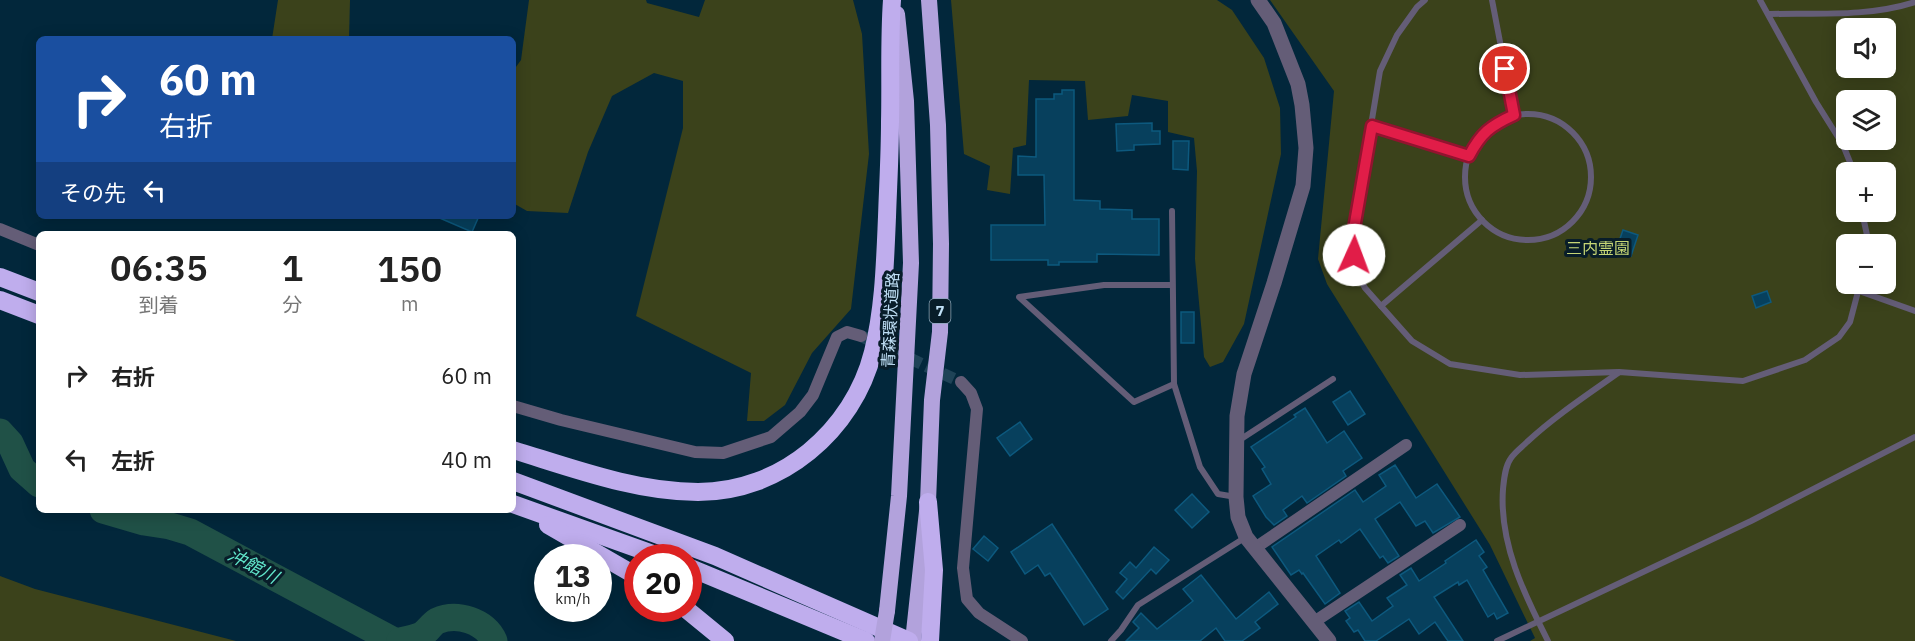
<!DOCTYPE html>
<html lang="ja">
<head>
<meta charset="utf-8">
<style>
	:root { --surface:#fff; --page:#f2f2f2; --text:#222; --muted:#767676 }
	body { margin:0; font-family:"IBM Plex Sans","Noto Sans JP",sans-serif; background:var(--page); color:var(--text); height:100vh; display:flex; flex-direction:column; font-size:22px; white-space:nowrap }
	* { box-sizing:border-box; margin:0 }
	p { font-size:20px; color:var(--muted) }
	.icon { flex:none; width:33px; height:33px; fill:none; stroke:currentColor; stroke-width:2; stroke-linecap:round; stroke-linejoin:round }
	.map { position:relative; flex:1; overflow:hidden }
	.sheet { position:absolute; left:36px; top:231px; width:480px; height:282px; display:flex; flex-direction:column; background:var(--surface); border-radius:9px; box-shadow:0 3px 15px #0003 }
	.sheet>* { flex:none }
	.top-card { position:absolute; left:36px; top:36px; width:480px; height:183px; border-radius:9px; box-shadow:0 3px 15px #0003; background:#1a4fa0; color:#fff; overflow:hidden }
	.controls { position:absolute; left:1836px; top:18px; display:grid; gap:12px }
	.controls a { display:grid; place-items:center; width:60px; height:60px; border-radius:9px; background:var(--surface); box-shadow:0 3px 15px #0003; font-size:30px }
	.speed { position:absolute; left:534px; top:544px; display:flex; gap:12px; font-size:30px; font-weight:700; text-align:center }
	.speed>* { display:grid; place-content:center; width:78px; height:78px; border-radius:50%; background:var(--surface); box-shadow:0 3px 15px #0003; line-height:1 }
	.speed small { font-size:15px; font-weight:400 }
	.speed .limit { border:9px solid #d22; background:#fff; color:#111 }
	.pin { position:absolute; display:grid; place-items:center; width:51px; height:51px; color:#fff; margin:-26px; border:3px solid #fff; border-radius:50%; box-shadow:0 2px 6px #0007 }
	.me { position:absolute; width:66px; margin:-33px; rotate:2deg; stroke-linejoin:round; filter:drop-shadow(0 0 4px #0008) }
	.turn { display:flex; align-items:center; gap:21px; height:126px; padding:0 24px; font-size:27px }
	.turn .icon { width:78px; height:78px; stroke-width:2.5 }
	.turn b { display:block; font-size:42px; line-height:51px }
	.then { display:flex; align-items:center; height:57px; padding:0 24px; background:#0003; gap:12px; font-size:22px }
	.eta { display:flex; justify-content:space-evenly; align-items:center; height:102px; text-align:center }
	.eta b { font-size:36px; font-weight:600; line-height:42px }
	ul { padding:0; list-style:none }
	li { display:flex; align-items:center; gap:18px; height:84px; padding:0 24px }
	li div { flex:1 }
	li b { display:block; font-size:22px }
	li em { font-style:normal }
	.map>svg:first-child { display:block }
	.green { fill:#3b421b; fill-rule:evenodd }
	.lines { fill:none; stroke-linecap:round; stroke-linejoin:round }
	.river { stroke:#205147; stroke-width:27 }
	.building { fill:#07405d; stroke:#0d597e; stroke-width:1.5 }
	.minor-tunnel { stroke:#1f4357; stroke-width:12; stroke-dasharray:12 6; stroke-linecap:butt }
	.service { stroke:#645d77; stroke-width:6 }
	.minor { stroke:#645d77; stroke-width:12 }
	.tertiary { stroke:#645d77; stroke-width:15 }
	.trunk { stroke:#b2a2dc; stroke-width:16 }
	.motorway { stroke:#bfaded; stroke-width:18 }
	.trunk-bridge { stroke:#b2a2dc; stroke-width:16 }
	.route-casing { stroke:#92132f; stroke-width:15 }
	.route { stroke:#e11d48; stroke-width:10 }
	.labels { text-anchor:middle; stroke-width:6; stroke-linejoin:round; paint-order:stroke }
	.shield { fill:#081d29; stroke:#8aa6b9; stroke-width:1.5 }
	.shield-label { font-size:15px; font-weight:bold; fill:#c1e1f7 }
	.park-label { font-size:16px; fill:#c6d675; stroke:#081d29 }
	.street-label { font-size:16px; fill:#c1e1f7; stroke:#081d29 }
	.water-label { font-size:18px; font-style:italic; fill:#61e6cb; stroke:#081d29 }
</style>
</head>
<body>
<div class="map">
<svg width="1915" height="641" viewBox="0 0 1915 641">
	<rect width="100%" height="100%" fill="#02273b"/>
	<g class="green">
		<path d="M278 0H350L349 39H272Z"/>
		<path d="M529 0H646L647 3 699 17 705 0H853L862 34 869 154 851 309 812 353 785 405 764 421H747L751 373 636 316 683 128V81L654 73 612 96 588 152 568 213 527 211 513 203V71L521 60Z"/>
		<path d="M951 0H1217L1232 10 1264 58 1280 108 1281 154 1244 324 1223 362 1210 367 1204 357 1195 259 1197 171 1194 138 1168 132V101L1132 95 1128 116 1088 120 1085 81 1029 80 1026 145 1013 148 1010 194 987 190 990 166 964 154Z"/>
		<path d="M1270 0H1915V641H1530L1535 638 1490 545 1327 284 1318 259 1334 91ZM1846 28H1886V68H1846ZM1846 100H1886V140H1846ZM1846 172H1886V212H1846ZM1846 244H1886V284H1846Z"/>
		<path d="M0 576 35 589 236 641H0Z"/>
	</g>
	<g class="lines">
		<g class="river">
			<path d="M0 432 10 443 22 469 39 484"/>
			<path d="M103 510 144 522 170 526 190 532 394 641"/>
			<path d="M400 641C407 639 417 638 423 634 428 630 432 624 437 621 457 612 485 621 494 641"/>
		</g>
	</g>
	<g class="building">
		<path d="M1062 90H1074V200L1100 201V209L1132 210V219H1159V255L1097 254V262H1059V265H1048V260H991V225H1045L1044 175H1018V156L1036 157V99H1054V94H1062Z"/>
		<path d="M1152 123V131H1160V144L1134 145V150L1117 151 1116 124Z"/>
		<path d="M1173 141H1189L1188 170 1173 169Z"/>
		<path d="M435 216H479L472 232Z"/>
		<path d="M1623 230 1638 235 1631 256 1616 250Z"/>
		<path d="M1767 291 1771 302 1756 308 1752 296Z"/>
		<rect x="1181" y="312" width="13" height="31"/>
		<path d="M1350 391 1365 414 1348 425 1333 402Z"/>
		<path d="M1305 408 1327 443 1344 431 1362 458 1343 471 1346 476 1307 503 1302 496 1283 510 1287 516 1274 525 1266 517 1253 496 1271 484 1262 469 1265 467 1251 447 1296 417 1294 415Z"/>
		<path d="M1020 422 1032 439 1010 456 997 438Z"/>
		<path d="M1395 465 1416 498 1437 484 1460 517 1433 533 1425 521 1416 526 1400 502 1375 519 1399 556 1388 563 1383 556 1380 558 1360 529 1341 543 1339 540 1316 556 1340 593 1325 604 1303 573 1302 574 1299 570 1291 575 1272 547 1355 490 1363 502 1386 486 1379 475Z"/>
		<path d="M1192 494 1209 512 1192 528 1175 510Z"/>
		<path d="M1052 524 1108 609 1084 625 1050 573 1045 576 1038 565 1025 574 1011 552Z"/>
		<path d="M984 536 998 548 988 561 973 549Z"/>
		<path d="M1476 540 1484 552 1479 556 1487 567 1483 570 1508 613 1497 619 1494 613 1488 617 1467 580 1459 585 1458 582 1434 597 1463 641H1448L1435 622 1419 634 1409 619 1376 641H1365L1358 630 1354 632 1346 621 1350 618 1345 611 1359 602 1372 621 1393 606 1387 598 1407 585 1400 575 1411 568 1419 581 1446 563 1445 561Z"/>
		<path d="M1154 547 1169 560 1156 574 1151 569 1123 599 1116 592 1127 579 1120 573 1130 562 1136 568Z"/>
		<path d="M1201 575 1236 619 1269 592 1278 604 1255 622 1260 628 1242 641H1225L1216 628 1200 641H1126L1139 628 1133 622 1141 613 1157 629 1193 601 1183 589Z"/>
	</g>
	<g class="lines">
		<path class="minor-tunnel" d="M861 336 961 382"/>
		<g class="service">
			<path d="M1425 0 1417 7 1397 35 1380 71 1352 240 1355 269 1365 288 1412 341 1450 364 1520 375 1619 372 1743 381 1805 360 1839 337 1850 322 1860 284"/>
			<path d="M1492 0 1514 115"/>
			<path d="M1760 0 1816 102 1843 145 1854 172"/>
			<path d="M1769 14C1818 13 1869 17 1915 2"/>
			<circle cx="1528" cy="177" r="63"/>
			<path d="M1372 126 1469 156"/>
			<path d="M1172 211 1174 384 1200 467 1218 494 1236 497"/>
			<path d="M1862 212 1867 235 1866 244"/>
			<path d="M1172 285H1104L1019 297 1134 402 1174 384"/>
			<path d="M1859 291 1915 311"/>
			<path d="M1381 306 1482 220"/>
			<path d="M1238 441 1333 379"/>
			<path d="M1111 641 1121 630 1138 605 1246 537"/>
			<path d="M1497 641 1751 521 1915 437"/>
			<path d="M1548 641C1524 594 1499 543 1503 489 1504 479 1505 466 1511 458 1515 452 1522 447 1527 442 1555 416 1587 395 1618 373"/>
		</g>
		<g class="minor">
			<path d="M0 229 39 245"/>
			<path d="M961 382 971 393 977 409 963 568 967 599 979 613 1022 641"/>
			<path d="M513 406 561 420 695 452 723 453 771 437 800 412 813 395 837 337 847 332 861 336"/>
			<path d="M1255 548 1406 445"/>
			<path d="M1314 622 1460 525"/>
		</g>
		<path class="tertiary" d="M1258 0 1274 23 1298 84 1302 105 1306 148 1303 186 1274 283 1244 374 1237 416 1236 497 1238 517 1246 537 1329 641"/>
		<g class="trunk">
			<path d="M887 611 899 496 911 263 906 101 897 14"/>
			<path d="M913 641 928 502 932 400 940 332 941 244 938 125 929 0"/>
		</g>
		<g class="motorway">
			<path d="M0 277 39 292"/>
			<path d="M0 300 39 315"/>
			<path d="M513 450C572 468 636 492 698 492 781 492 853 431 873 352 884 308 885 263 887 217 888 186 890 154 890 122 891 81 889 41 892 0"/>
			<path d="M513 481 715 556 909 641"/>
			<path d="M928 502 934 570 930 641"/>
			<path d="M513 504 664 558"/>
			<path d="M548 525 638 577"/>
			<path d="M688 567 866 641"/>
			<path d="M686 609 725 641"/>
		</g>
		<path class="trunk-bridge" d="M882 641 887 611"/>
	</g>
	<g class="lines">
		<defs>
			<path id="route" d="M1354 255 1352 240 1372 126 1469 156C1481 133 1490 126 1514 115L1505 69"/>
		</defs>
		<use href="#route" class="route-casing"/>
		<use href="#route" class="route"/>
	</g>
	<g class="labels">
		<rect class="shield" x="929.5" y="299" width="21" height="24" rx="4.5"/>
		<g class="shield-label">
			<text x="940" y="316">7</text>
		</g>
		<g class="park-label">
			<text x="1598" y="254">三内霊園</text>
		</g>
		<g class="street-label">
			<text transform="translate(890 320) rotate(-87)" y="6">青森環状道路</text>
		</g>
		<g class="water-label">
			<text transform="translate(253 566) rotate(28)" y="6">沖館川</text>
		</g>
	</g>
</svg>
<div class="controls">
<a><svg class="icon" aria-label="sound" viewBox="0 0 24 24"><path d="M4 9h4l5-4v14l-5-4H4zM17 9q2 3 0 6"/></svg></a>
<a><svg class="icon" aria-label="layers" viewBox="0 0 24 24"><path d="M12 4l9 5-9 5-9-5zM3 14l9 5 9-5"/></svg></a>
<a>+</a>
<a>−</a>
</div>
<div class="speed"><div>13<small>km/h</small></div><div class="limit">20</div></div>
<div class="pin" style="left:1505px;top:69px;background:#d93025"><svg class="icon" aria-label="arrive" viewBox="0 0 24 24"><path d="M6 21V4h12l-3 4 3 4H6"/></svg></div>
<svg class="me" style="left:1354px;top:255px" viewBox="-20 -20 40 40"><circle r="19" fill="#fff"/><path d="M0-13L10 11 0 6-10 11z" fill="#e11d48"/></svg>
<div class="top-card">
<div class="turn"><svg class="icon" aria-label="right" viewBox="0 0 24 24"><path d="M7 20v-9h11M14 6l5 5-5 5"/></svg><div><b>60 m</b>右折</div></div>
<div class="then">その先<svg class="icon" aria-label="left" viewBox="0 0 24 24"><path d="M17 20v-9H6M10 6l-5 5 5 5"/></svg></div>
</div>
<section class="sheet">
<div class="eta">
<div><b>06:35</b><p>到着</p></div>
<div><b>1</b><p>分</p></div>
<div><b>150</b><p>m</p></div>
</div>
<ul>
<li><svg class="icon" aria-label="right" viewBox="0 0 24 24"><path d="M7 20v-9h11M14 6l5 5-5 5"/></svg><div><b>右折</b></div><em>60 m</em></li>
<li><svg class="icon" aria-label="left" viewBox="0 0 24 24"><path d="M17 20v-9H6M10 6l-5 5 5 5"/></svg><div><b>左折</b></div><em>40 m</em></li>
</ul>
</section>
</div>
</body>
</html>
